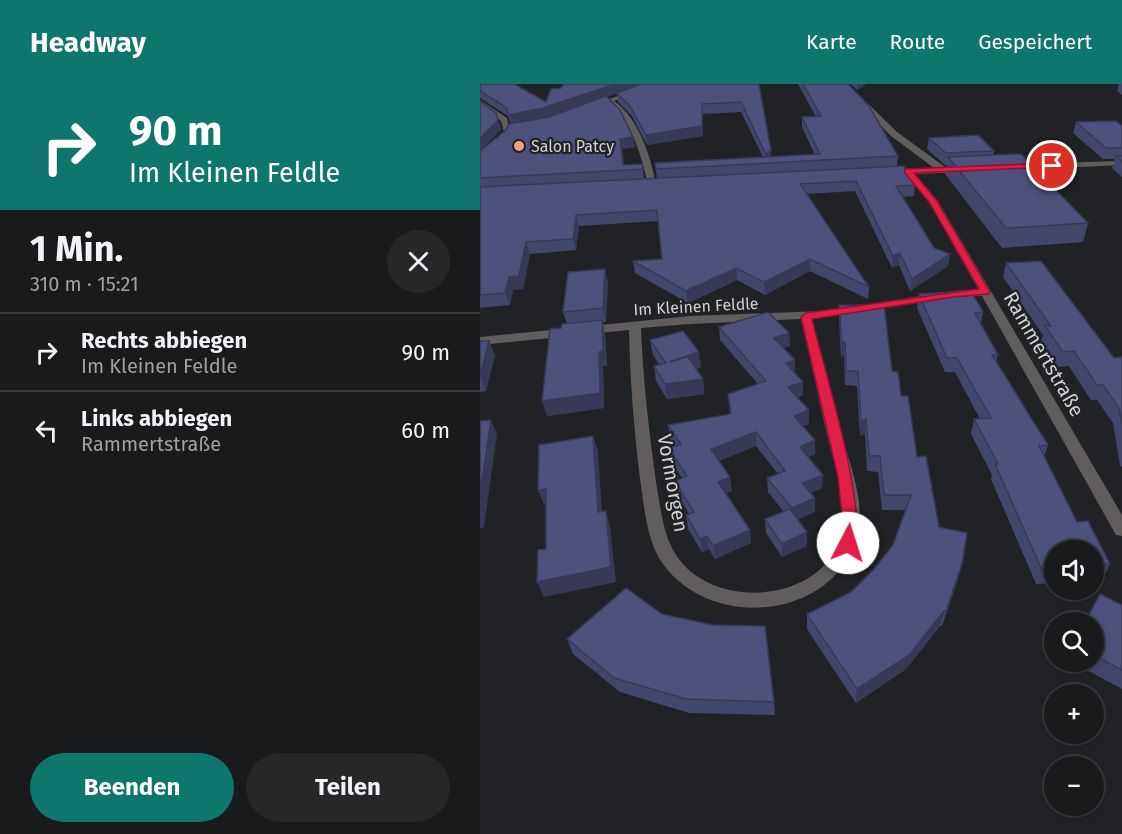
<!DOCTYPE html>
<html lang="de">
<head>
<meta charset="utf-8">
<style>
	:root { --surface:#191a1c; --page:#262729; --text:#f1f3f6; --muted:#9fa1a3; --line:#37383b; --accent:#0f766e }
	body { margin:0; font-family:"Fira Sans",sans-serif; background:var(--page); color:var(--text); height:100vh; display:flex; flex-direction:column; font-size:22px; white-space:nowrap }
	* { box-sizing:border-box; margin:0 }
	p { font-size:20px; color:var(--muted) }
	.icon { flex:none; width:33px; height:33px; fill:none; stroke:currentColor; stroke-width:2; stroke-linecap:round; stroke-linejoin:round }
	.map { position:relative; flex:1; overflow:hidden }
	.panel { display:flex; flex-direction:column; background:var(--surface); width:480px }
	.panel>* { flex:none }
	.guide { background:#0f766e; color:#fff; overflow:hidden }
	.controls { position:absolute; left:564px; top:456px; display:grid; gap:12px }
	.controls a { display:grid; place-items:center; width:60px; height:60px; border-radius:50%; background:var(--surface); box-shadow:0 3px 9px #0003,0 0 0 2px var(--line); font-size:30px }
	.pin { position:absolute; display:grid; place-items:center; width:51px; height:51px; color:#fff; margin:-26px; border:3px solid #fff; border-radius:50%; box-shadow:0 2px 6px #0007 }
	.me { position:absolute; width:66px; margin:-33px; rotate:5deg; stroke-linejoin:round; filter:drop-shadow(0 0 4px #0008) }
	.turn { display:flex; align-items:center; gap:21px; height:126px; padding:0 30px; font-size:27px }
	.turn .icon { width:78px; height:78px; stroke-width:2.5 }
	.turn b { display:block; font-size:42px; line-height:51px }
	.round { display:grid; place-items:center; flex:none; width:63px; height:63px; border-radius:32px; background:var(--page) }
	.head { display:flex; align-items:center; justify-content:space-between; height:102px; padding:0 30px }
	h1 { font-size:36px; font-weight:700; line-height:45px }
	.primary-button { display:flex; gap:12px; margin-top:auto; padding:12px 30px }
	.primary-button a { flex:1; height:69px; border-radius:36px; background:var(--accent); color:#fff; font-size:24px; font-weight:700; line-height:69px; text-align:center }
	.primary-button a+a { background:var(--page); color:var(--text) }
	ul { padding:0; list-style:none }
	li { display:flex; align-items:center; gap:18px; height:78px; padding:0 30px; border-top:2px solid var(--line) }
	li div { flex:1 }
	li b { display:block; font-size:22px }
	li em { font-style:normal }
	header { display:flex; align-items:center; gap:36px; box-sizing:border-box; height:84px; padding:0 30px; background:var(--accent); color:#fff }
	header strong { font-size:28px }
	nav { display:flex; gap:33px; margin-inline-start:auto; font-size:21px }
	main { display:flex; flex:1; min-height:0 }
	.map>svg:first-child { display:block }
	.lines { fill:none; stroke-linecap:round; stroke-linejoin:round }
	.street { fill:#605d5c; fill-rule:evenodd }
	.wall { fill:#43466b; fill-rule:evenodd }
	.shaded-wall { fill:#373957 }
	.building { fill:#4e517c; stroke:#373957; stroke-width:1.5 }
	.route { fill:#e11d48; stroke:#92132f; stroke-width:1.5 }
	.poi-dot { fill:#f0a279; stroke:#212226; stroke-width:2 }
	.labels { text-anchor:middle; stroke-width:4.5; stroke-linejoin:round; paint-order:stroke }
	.far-poi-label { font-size:16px; fill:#d2d2d5; stroke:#212226; text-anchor:start }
	.far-street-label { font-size:16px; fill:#d2d2d5; stroke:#212226 }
	.street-label { font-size:20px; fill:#d2d2d5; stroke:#212226 }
</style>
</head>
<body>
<header>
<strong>Headway</strong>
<nav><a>Karte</a><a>Route</a><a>Gespeichert</a></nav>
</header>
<main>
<section class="panel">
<div class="guide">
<div class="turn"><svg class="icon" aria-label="right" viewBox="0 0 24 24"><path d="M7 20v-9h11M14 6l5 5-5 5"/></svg><div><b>90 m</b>Im Kleinen Feldle</div></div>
</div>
<div class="head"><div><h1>1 Min.</h1><p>310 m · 15:21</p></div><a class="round"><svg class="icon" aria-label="close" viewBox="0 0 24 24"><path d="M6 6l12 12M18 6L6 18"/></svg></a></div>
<ul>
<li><svg class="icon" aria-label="right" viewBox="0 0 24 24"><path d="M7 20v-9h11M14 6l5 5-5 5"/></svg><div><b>Rechts abbiegen</b><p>Im Kleinen Feldle</p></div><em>90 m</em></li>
<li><svg class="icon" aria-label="left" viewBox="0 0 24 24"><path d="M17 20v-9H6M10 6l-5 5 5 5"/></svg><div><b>Links abbiegen</b><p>Rammertstraße</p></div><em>60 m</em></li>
</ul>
<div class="primary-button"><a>Beenden</a><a>Teilen</a></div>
</section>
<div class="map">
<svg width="642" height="750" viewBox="0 0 642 750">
	<rect width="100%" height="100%" fill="#212226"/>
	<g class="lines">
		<g class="street">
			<path d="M171 0H180L134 17C159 35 171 73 176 101L172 104 168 101C162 73 152 37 128 19L111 25 108 23Z"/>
			<path d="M361 0H368L417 48 465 83 486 82 490 85 486 88 435 90 458 117 642 431V452L636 451 502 212 473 213 332 235C343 276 353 317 364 358 371 384 383 415 379 442 364 537 226 551 179 474 166 451 164 420 160 395 154 345 150 296 149 246L0 261V253L210 232 345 227 473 207 498 205 449 118 426 90 408 91 404 88 408 85 454 84 411 52ZM321 235C330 275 339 315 348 355 355 382 365 412 363 440 355 521 226 532 192 464 182 444 180 420 176 398 169 347 163 296 161 244L210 240Z"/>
			<path d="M0 16 27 34 30 48H24L21 37 0 21Z"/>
			<path d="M642 77V81L534 86 530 83 534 80Z"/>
		</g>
	</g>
	<g class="wall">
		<path d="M0 0 66 18 71 5 279 0 291 73 335 71 322 43V33H336L318 0H368L418 72 417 82 435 101 434 112 422 113 454 164 470 170 468 182 430 207 419 181 412 184 375 107 327 110 389 203 388 215 330 187 285 211 257 196 208 219 155 189 153 177 182 175 178 137 99 142 96 166 50 170 43 205 33 206 30 221 0 224V17L21 45 3 64 25 47 31 40 28 32 0 14ZM137 9 138 18 152 32 167 61 223 52V30L261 28 283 73 175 79 177 94 164 95 162 80 144 81 142 65 155 63 153 53 126 13Z"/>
		<path d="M371 0H386L377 6Z"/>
		<path d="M639 0H642V11L637 7Z"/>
		<path d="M596 38 642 42V93L632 84 635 75H623L593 49Z"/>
		<path d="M449 54 514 67 513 71 608 139 603 158 522 164 465 90 467 81H465L447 65Z"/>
		<path d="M526 179 634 274 642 273V383L640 382 633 339 617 316H611L589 282 578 283 561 257 563 251 523 193Z"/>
		<path d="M128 198 126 238H123L125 251 127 282H123L124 324 67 332 81 244 87 240 83 228Z"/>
		<path d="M439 210 503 228 501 239 518 271 516 278 568 361 564 373 597 438 630 480 623 495H614V466H574V499L556 500 511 395 512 391 491 350 494 335H500L475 288H465L437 224Z"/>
		<path d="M359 221 412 287 421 312 437 373 459 443 478 495 462 542H460L426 585 376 619 327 545V530L371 508 394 485 413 461 426 426H402L398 388 387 387 385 350 380 352 377 302 365 301 364 272 361 273 359 235Z"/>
		<path d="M239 243 309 249 310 262 303 264 315 289 323 298V311L317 314 329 340 322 342 335 370 328 373 342 404 331 409 335 414V428L317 435 327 448V462L302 473 286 449 285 435 304 428 288 408 287 394 298 390 276 362 239 377 252 407 246 409 271 459 235 475 229 465 222 468 208 445 206 431 209 430 197 410 195 397 202 394 191 378 189 364 195 362 190 355 188 341 250 330 248 310 278 300 240 256Z"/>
		<path d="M170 256 221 283 216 285 223 295 224 310 187 315 176 297 174 282 179 280 173 271Z"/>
		<path d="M0 257 15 271 6 307 0 308Z"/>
		<path d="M642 521V605L592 578H614V538Z"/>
		<path d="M87 555 294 618 295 631 209 629 140 608 93 570Z"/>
	</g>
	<g class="shaded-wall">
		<path d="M136 0H164L65 34 32 40 29 31Z"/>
		<path d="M377 0H386L377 6Z"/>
		<path d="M222 20 223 52 167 61 166 51Z"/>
		<path d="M16 29 21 45 0 68V54Z"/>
		<path d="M153 53 155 63 142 65 144 86 140 55Z"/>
		<path d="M291 67V77L286 79 285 69Z"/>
		<path d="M96 131 99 142 96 166 93 155Z"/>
		<path d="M46 158 50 170 43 205 33 206 30 221 25 209 29 193Z"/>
		<path d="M420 169 419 181 412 184 413 172Z"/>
		<path d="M470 170 468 182 430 207 432 195Z"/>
		<path d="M330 175V187L285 211 284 198Z"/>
		<path d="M256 184 257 196 208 219 206 207Z"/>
		<path d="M125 185 128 198 126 238 123 224Z"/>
		<path d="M122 236 125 251 127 282H123L124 324 67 332 62 317 119 268Z"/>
		<path d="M309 249 310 262 294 267V254Z"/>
		<path d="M9 257 15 271 6 307 0 292Z"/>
		<path d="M365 258 364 272 361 273 362 259Z"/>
		<path d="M219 268 221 283 191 293 189 278Z"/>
		<path d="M315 276V289L306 279Z"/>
		<path d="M223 295 224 310 187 315 185 300Z"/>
		<path d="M323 298V311L308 317V303Z"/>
		<path d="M329 326V340L314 345V332Z"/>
		<path d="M386 335 385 350 380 352 381 337Z"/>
		<path d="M11 336 17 350 4 443 0 444V409Z"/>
		<path d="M276 348V362L233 379 231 365Z"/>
		<path d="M113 352 118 367 123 444 118 428Z"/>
		<path d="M335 356V370L320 376V363Z"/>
		<path d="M343 391 342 404 322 413V399Z"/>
		<path d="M250 393 252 407 240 412 238 398Z"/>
		<path d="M66 405 72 420 64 421 58 406Z"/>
		<path d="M335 414V428L312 438V424Z"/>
		<path d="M126 427 130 442 136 498 64 513 57 498Z"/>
		<path d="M270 446 271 459 235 475 233 462Z"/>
		<path d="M327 448V462L302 473V460Z"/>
		<path d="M227 452 229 465 222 468 220 455Z"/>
		<path d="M482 480 478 495 462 542 466 527Z"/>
		<path d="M464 527 460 542 426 585 376 619 377 605Z"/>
	</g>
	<g class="building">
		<path d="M0 0H34L66 18 71 5 81 4 84 0H136L63 24 29 31 26 23 0 7Z"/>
		<path d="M161 0H279L291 67 285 69 261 18 222 20V42L166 51 150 22 137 9Z"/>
		<path d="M323 0H368L389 22 418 72 176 85 175 79 340 70 322 33 341 32Z"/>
		<path d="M126 12 140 26 153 53 140 55 143 81 162 80 163 85 0 94V67L25 47 29 40 69 33Z"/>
		<path d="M0 17 16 29 18 36 0 54Z"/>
		<path d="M636 37 642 42V64H626L596 38Z"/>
		<path d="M498 51 514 67 466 69 449 54Z"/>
		<path d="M541 70 608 139 526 144 468 73Z"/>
		<path d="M636 72H642V78Z"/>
		<path d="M424 82 435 101 416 102 454 164 470 170 432 195 420 169 413 172 376 97 320 100 389 203 330 175 284 198 256 184 206 207 153 177 182 175 177 126 96 131 93 155 46 158 39 192 29 193 25 209 0 211V103Z"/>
		<path d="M561 177 634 274 642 273V340L639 324 623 301H617L594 267 583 268 565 242H571L526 179Z"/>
		<path d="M125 185 123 224 83 228 88 188Z"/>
		<path d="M491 207 503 228 495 229 518 271H512L568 361 559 362 597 438 608 437 630 480 614 481V466H574V485L562 486 515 380H518L494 335 511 334 477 274H467L439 210Z"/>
		<path d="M359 221H404L412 287 418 288 421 312H428L437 373 446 372 459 443 487 449 482 480 466 527H464L429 571 377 605 327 530 371 508 394 485 413 461 431 411H404L400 372H389L386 335 381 337 378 287H366L365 258 362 259Z"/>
		<path d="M288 228 309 249 294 254 315 276 306 279 323 298 308 303 329 326 314 332 335 356 320 363 343 391 322 399 335 414 312 424 287 394 305 387 276 348 231 365 250 393 238 398 270 446 233 462 227 452 220 455 206 431 214 428 195 397 207 392 189 364 201 360 188 341 251 330 248 310 286 297 239 243Z"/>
		<path d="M122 236 123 267 119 268 120 309 62 317 70 245 81 244 82 240Z"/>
		<path d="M203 247 219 268 189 278 208 273 223 295 185 300 174 282 186 279 170 256Z"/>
		<path d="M0 257H9L0 292Z"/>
		<path d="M11 336 0 409V337Z"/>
		<path d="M113 352 118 428 126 427 131 483 57 498 58 466 66 465V405L58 406 59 361Z"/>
		<path d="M310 425 327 448 302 460 285 435Z"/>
		<path d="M146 504 182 530 233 541 285 542 294 618 206 615 134 594 87 555Z"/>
		<path d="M620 510 642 521V586L614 571V538H605Z"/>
	</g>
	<path class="route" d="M572 79 575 80V83L434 89 457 117 510 208 509 210 473 213 332 235C342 277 390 431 373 463H362L360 459 363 442 358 393 321 233 326 229 499 205 449 118 425 89V85Z"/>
	<circle class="poi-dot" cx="39" cy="62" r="6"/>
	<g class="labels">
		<g class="far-poi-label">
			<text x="51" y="68">Salon Patcy</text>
		</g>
		<g class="far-street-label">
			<text transform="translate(216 222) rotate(-3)" y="6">Im Kleinen Feldle</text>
		</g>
		<g class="street-label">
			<text transform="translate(564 270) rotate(60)" y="7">Rammertstraße</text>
			<text transform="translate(193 399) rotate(80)" y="7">Vormorgen</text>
		</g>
	</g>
</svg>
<div class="controls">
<a><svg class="icon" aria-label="sound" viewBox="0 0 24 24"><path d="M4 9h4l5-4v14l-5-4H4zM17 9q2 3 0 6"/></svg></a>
<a><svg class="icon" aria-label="search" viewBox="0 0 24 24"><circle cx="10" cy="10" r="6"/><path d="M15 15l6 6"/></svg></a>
<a>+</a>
<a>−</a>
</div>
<div class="pin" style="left:572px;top:82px;background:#d93025"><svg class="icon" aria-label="arrive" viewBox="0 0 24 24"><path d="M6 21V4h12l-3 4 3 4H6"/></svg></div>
<svg class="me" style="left:368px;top:459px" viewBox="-20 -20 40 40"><circle r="19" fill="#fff"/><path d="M0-13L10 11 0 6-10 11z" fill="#e11d48"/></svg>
</div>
</main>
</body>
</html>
